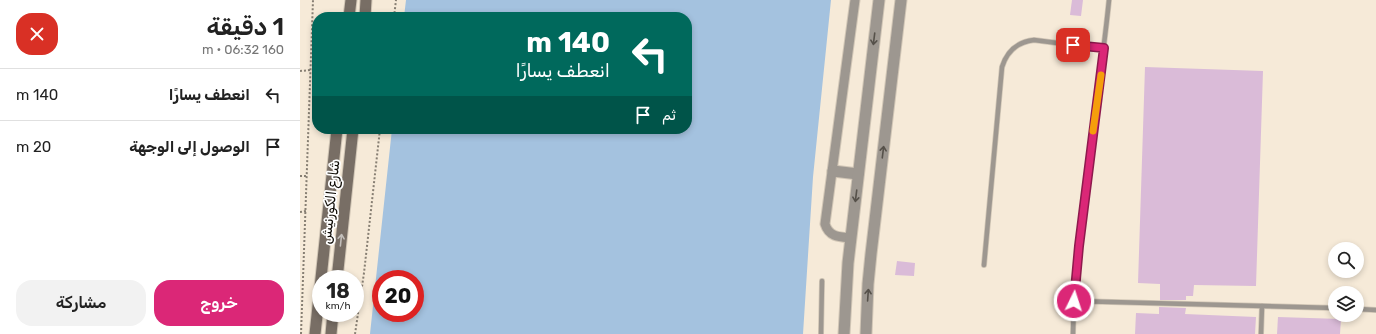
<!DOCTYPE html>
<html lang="ar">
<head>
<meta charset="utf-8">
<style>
	:root { --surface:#fff; --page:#f2f2f2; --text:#222; --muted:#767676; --line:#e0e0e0; --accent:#db2777 }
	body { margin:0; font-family:Rubik,Cairo,sans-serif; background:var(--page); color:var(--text); direction:rtl; height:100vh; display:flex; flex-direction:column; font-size:15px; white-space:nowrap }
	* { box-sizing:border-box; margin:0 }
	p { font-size:13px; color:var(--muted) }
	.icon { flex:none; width:22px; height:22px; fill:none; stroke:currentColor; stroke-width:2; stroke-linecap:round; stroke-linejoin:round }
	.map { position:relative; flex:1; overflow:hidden; direction:ltr }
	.side { display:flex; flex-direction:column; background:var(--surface); width:300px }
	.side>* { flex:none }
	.hud { position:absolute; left:12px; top:12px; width:380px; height:122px; border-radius:16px; box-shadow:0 2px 6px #0003; direction:rtl; background:#00695c; color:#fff; overflow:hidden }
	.controls { position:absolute; left:1028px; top:242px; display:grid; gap:8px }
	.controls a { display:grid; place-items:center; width:36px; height:36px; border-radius:50%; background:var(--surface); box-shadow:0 2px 6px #0003; font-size:20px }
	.speed { position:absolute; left:12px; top:270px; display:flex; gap:8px; font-size:20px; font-weight:700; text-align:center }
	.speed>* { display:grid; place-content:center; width:52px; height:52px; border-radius:50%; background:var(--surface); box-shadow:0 2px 6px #0003; line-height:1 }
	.speed small { font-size:10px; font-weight:400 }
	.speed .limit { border:6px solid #d22; background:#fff; color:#111 }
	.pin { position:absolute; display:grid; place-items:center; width:34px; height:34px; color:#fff; margin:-17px; border-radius:8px; box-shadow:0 2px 6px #0006 }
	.me { position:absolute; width:44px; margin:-22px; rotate:4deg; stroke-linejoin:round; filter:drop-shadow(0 0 3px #0008) }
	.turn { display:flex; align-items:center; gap:14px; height:84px; padding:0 16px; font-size:18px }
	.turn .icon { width:52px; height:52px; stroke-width:2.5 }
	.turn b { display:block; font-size:28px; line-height:34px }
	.then { display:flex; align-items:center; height:38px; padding:0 16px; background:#0003; gap:8px; font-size:15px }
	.round { display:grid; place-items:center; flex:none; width:42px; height:42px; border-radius:16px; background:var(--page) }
	.headline { display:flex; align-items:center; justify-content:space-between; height:68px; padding:0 16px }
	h1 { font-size:24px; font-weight:600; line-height:30px }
	.cta { display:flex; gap:8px; margin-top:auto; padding:8px 16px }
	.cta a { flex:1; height:46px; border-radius:16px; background:var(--accent); color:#fff; font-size:16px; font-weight:600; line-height:46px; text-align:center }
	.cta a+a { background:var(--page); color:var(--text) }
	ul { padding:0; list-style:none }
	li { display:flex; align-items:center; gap:12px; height:52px; padding:0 16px; border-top:1px solid var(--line) }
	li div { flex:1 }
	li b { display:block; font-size:15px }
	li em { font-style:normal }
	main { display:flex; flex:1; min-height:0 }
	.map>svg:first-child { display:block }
	.water { fill:#a4c2df; fill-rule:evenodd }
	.building { fill:#dabbd8 }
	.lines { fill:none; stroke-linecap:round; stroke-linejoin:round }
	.service-casing { stroke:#d1c6b6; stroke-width:6 }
	.minor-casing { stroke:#d1c6b6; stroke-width:11 }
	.tertiary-casing { stroke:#d1c6b6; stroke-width:13 }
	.secondary-casing { stroke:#d1c6b6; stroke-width:13 }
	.path { stroke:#877f73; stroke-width:2; stroke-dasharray:2 2; stroke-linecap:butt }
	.service { stroke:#9d9790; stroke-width:4.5 }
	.minor { stroke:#9d9790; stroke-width:9 }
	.tertiary { stroke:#9d9790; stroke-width:11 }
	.secondary { stroke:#786e65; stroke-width:11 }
	.oneway { stroke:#56514a }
	.oneway2 { stroke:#c2beba }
	.route-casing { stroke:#8e194d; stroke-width:10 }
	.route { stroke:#db2777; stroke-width:7 }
	.slow { stroke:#f59e0b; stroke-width:7 }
	.labels { text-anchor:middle; stroke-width:3.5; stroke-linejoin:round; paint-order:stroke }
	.street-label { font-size:14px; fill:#0e0b05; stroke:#fff }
</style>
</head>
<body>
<main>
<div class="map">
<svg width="1076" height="334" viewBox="0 0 1076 334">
	<rect width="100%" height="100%" fill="#f6ead8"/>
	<path class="water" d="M106 0H531L513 177 503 334H70L92 129H387V17H104ZM81 279H115V313H81Z"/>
	<g class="building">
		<path d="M772 0H783L781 16 770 15Z"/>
		<path d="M845 67 963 71 956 286 894 285 893 296H886V300H860V284L838 283Z"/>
		<path d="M597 261 615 263 614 276 595 275Z"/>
		<path d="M859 307 886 308 885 314 956 317 955 334H835L836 313 859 314Z"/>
		<path d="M978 317 1041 319 1040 334H977Z"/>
	</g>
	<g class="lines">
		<defs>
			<g id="service">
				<path d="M684 265 702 67C707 51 717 42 734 40L804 49"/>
				<path d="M774 301 1035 308"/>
				<path d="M1057 309 1076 310"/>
				<path d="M521 334 522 281"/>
				<path d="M773 334C775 222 798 111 809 0"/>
				<path d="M961 334 962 306"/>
			</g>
			<path id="minor" d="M551 238C539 237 529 237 525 224L555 0"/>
			<g id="tertiary">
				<path d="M533 171 558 174"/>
				<path d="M544 334 548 263 579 0"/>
				<path d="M566 334 568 284 571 254 601 0"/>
			</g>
			<g id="secondary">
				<path d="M49 17 51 0"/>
				<path d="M65 17 66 0"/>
				<path d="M37 279 53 129"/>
				<path d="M15 334 37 129"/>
				<path d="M31 334 33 313"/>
			</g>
		</defs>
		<use href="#service" class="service-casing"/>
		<use href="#minor" class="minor-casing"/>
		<use href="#tertiary" class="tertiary-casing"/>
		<use href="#secondary" class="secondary-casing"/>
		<g class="path">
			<path d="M94 17 96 0"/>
			<path d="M0 71 11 70"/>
			<path d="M0 176H7"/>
			<path d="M0 212 6 211"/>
			<path d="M1 334 13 0"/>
			<path d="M55 334 64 273 80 129"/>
		</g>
		<use href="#service" class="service"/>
		<use href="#minor" class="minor"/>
		<use href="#tertiary" class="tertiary"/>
		<use href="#secondary" class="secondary"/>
	</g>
	<defs><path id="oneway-shaft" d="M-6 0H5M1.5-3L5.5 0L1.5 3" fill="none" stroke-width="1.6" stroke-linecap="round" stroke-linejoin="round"/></defs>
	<g class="oneway">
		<use href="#oneway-shaft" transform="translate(574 39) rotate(97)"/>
		<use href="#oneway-shaft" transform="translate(583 152) rotate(-83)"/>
		<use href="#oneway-shaft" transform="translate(556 196) rotate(97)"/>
		<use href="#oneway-shaft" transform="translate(568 295) rotate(-86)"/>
	</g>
	<use class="oneway2" href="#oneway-shaft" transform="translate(41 240) rotate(-84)"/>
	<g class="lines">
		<defs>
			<path id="route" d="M773 45 804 48 779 246 774 301"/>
		</defs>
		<use href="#route" class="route-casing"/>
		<use href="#route" class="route"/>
		<path class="slow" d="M793 131 801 75"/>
	</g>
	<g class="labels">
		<g class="street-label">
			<text transform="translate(30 202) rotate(-84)" y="5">شارع الكورنيش</text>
		</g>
	</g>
</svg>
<div class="controls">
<a><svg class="icon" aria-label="search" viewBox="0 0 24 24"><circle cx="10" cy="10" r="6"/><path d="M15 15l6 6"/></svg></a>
<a><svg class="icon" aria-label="layers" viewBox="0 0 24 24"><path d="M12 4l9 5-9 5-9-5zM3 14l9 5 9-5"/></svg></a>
</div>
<div class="speed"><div>18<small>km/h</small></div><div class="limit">20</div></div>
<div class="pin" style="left:773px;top:45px;background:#d93025"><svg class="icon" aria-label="arrive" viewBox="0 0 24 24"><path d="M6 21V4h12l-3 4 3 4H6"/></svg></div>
<svg class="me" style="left:774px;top:301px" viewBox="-20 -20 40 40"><circle r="17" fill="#db2777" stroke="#fff" stroke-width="3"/><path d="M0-11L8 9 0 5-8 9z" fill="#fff"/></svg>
<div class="hud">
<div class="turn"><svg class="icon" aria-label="left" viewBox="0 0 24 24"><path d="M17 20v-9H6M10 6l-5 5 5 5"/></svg><div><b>140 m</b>انعطف يسارًا</div></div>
<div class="then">ثم<svg class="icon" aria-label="arrive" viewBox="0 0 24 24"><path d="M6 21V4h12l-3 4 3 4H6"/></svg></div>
</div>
</div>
<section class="side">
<div class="headline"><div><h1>1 دقيقة</h1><p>160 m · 06:32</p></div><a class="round" style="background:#d93025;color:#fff"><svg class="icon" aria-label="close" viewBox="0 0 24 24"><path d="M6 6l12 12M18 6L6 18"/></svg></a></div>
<ul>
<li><svg class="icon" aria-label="left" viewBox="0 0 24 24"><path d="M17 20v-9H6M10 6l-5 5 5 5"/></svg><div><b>انعطف يسارًا</b></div><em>140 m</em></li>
<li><svg class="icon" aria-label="arrive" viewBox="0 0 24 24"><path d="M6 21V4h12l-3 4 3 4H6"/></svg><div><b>الوصول إلى الوجهة</b></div><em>20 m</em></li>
</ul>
<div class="cta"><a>خروج</a><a>مشاركة</a></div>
</section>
</main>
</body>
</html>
